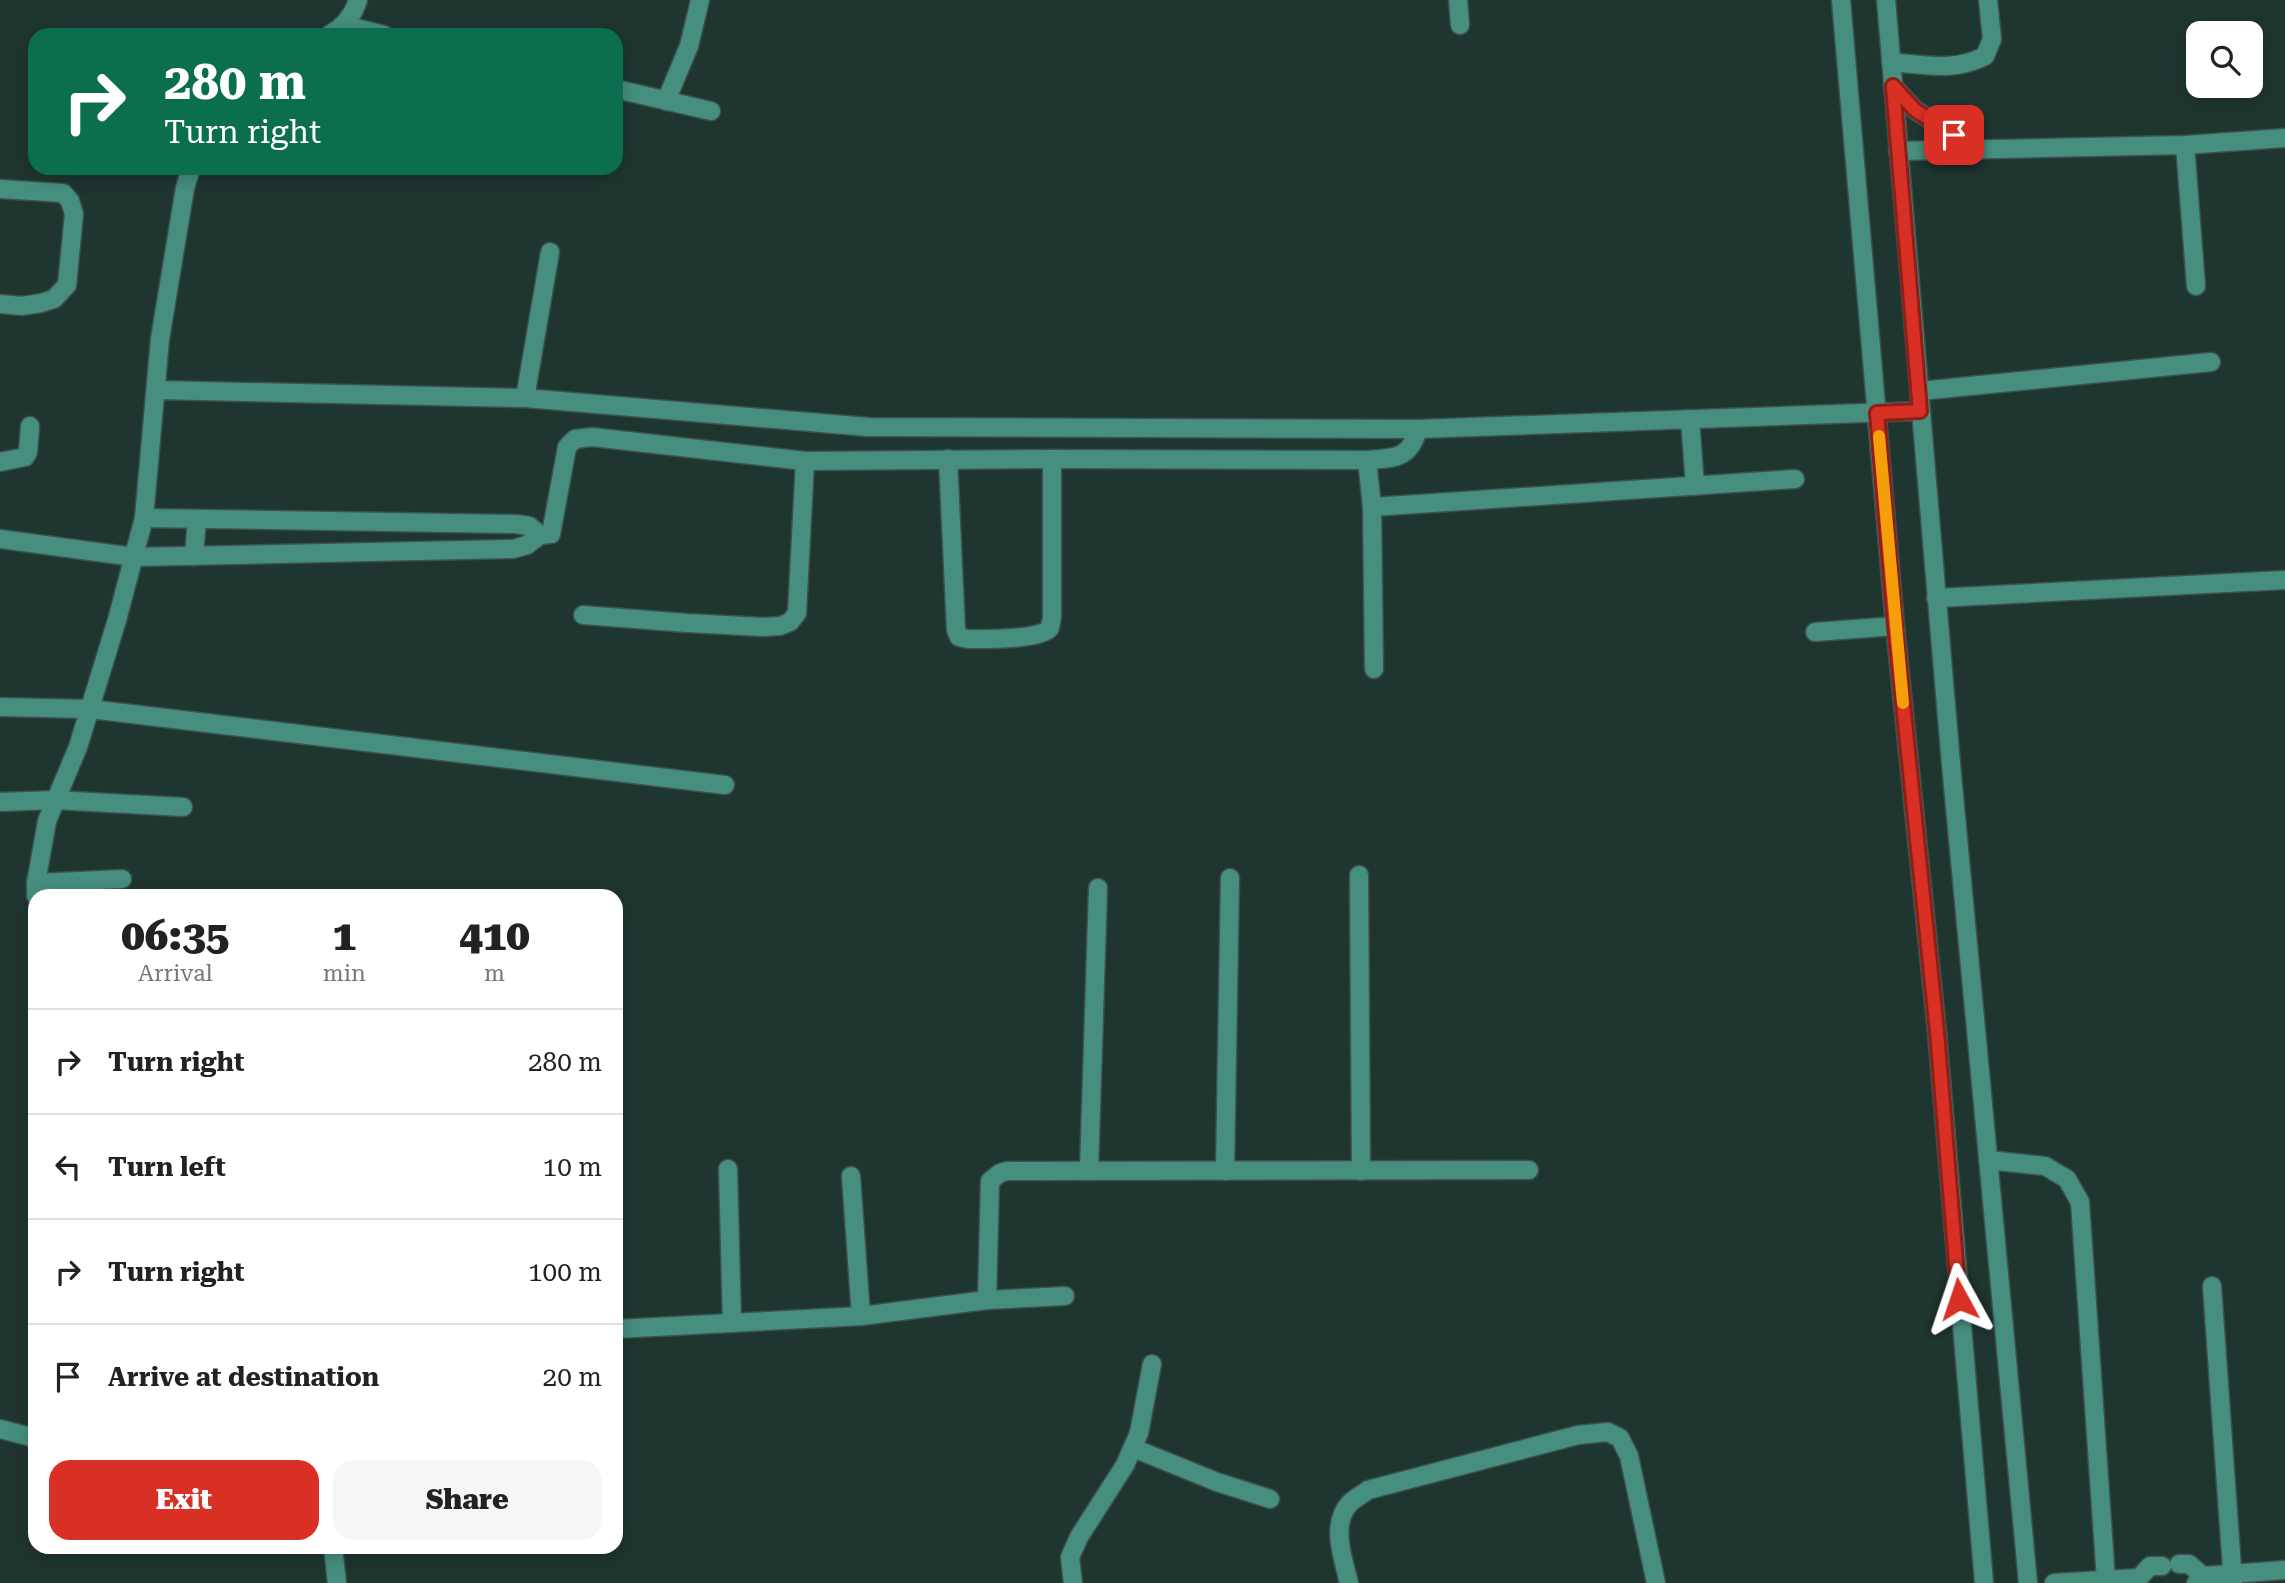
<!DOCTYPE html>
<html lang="en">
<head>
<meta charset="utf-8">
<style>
	:root { --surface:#fff; --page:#f6f6f6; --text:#222; --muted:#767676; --line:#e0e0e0; --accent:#d93025 }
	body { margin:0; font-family:"Roboto Serif",serif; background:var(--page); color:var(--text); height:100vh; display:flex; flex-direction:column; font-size:26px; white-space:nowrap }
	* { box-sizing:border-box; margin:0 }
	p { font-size:23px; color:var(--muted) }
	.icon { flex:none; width:38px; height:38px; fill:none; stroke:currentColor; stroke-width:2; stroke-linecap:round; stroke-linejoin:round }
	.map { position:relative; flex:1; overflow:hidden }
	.sheet { position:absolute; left:28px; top:889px; width:595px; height:665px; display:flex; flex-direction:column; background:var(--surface); border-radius:21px; box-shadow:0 4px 18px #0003 }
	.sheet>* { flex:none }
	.banner { position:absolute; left:28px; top:28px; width:595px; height:147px; border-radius:21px; box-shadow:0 4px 18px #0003; background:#0b6e4f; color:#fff; overflow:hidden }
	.buttons { position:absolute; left:2186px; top:21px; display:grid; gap:14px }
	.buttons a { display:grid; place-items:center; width:77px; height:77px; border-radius:14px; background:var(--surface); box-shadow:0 4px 18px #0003; font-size:35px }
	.pin { position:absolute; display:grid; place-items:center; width:60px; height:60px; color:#fff; margin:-30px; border-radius:14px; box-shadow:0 4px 10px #0006 }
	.me { position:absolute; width:77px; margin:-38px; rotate:355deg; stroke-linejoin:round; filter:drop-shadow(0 0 5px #0008) }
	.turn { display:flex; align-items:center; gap:24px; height:147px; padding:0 21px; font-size:32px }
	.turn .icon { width:91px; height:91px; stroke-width:2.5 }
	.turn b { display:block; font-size:49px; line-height:60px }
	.eta { display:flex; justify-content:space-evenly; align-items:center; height:119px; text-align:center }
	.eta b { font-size:42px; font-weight:800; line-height:49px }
	.action { display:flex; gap:14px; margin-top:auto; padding:14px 21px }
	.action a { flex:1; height:80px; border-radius:21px; background:var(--accent); color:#fff; font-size:28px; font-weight:800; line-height:80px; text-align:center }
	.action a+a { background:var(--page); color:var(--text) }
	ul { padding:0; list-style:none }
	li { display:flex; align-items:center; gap:21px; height:105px; padding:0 21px; border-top:2px solid var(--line) }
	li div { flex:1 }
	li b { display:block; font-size:26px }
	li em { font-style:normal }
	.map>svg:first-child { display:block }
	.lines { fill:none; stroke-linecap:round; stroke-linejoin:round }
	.minor-casing { stroke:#3c514c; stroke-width:21 }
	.minor { stroke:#468f7e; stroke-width:18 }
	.route-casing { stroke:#8d1f18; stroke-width:18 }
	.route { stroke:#d93025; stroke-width:12 }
	.slow { stroke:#f59e0b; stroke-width:12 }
</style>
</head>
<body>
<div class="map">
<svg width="2285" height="1583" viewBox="0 0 2285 1583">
	<rect width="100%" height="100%" fill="#1f3530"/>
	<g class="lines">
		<defs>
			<g id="minor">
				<path d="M1458 0 1460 25"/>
				<path d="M1841 0 1895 626 1937 1032 1984 1583"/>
				<path d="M1886 0 1951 764 2028 1583"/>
				<path d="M344 25 384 35"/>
				<path d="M329 35C344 27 353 16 358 0"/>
				<path d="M1891 62C1925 65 1954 72 1985 56L1992 39 1988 0"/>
				<path d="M1893 86 1915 110 1979 150"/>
				<path d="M616 89 711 111"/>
				<path d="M666 101 689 46 700 0"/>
				<path d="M2185 145 2196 286"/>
				<path d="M1898 151 2185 145 2285 138"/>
				<path d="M0 189 63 193 70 201 74 214 67 285 54 299 41 303 22 306 0 304"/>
				<path d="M156 390 525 398 868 427 1418 429 1920 411"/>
				<path d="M1920 391 2211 362"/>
				<path d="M525 398 550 252"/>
				<path d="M1690 419 1695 486"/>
				<path d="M948 459 956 630 959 637 968 639C983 639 1042 640 1050 628 1050 627 1052 618 1052 617V459"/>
				<path d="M1367 460 1372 507 1795 479"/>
				<path d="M0 462 25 457 28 452 30 426"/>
				<path d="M1372 507 1374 669"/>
				<path d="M144 518 516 524 529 526 540 535"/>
				<path d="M0 539 134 557 513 549 527 545 540 535 551 534 567 447 575 439 592 437 805 461"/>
				<path d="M194 556 197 519"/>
				<path d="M1936 598 2285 580"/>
				<path d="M583 615 687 623 763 627 780 626 790 622 797 613 805 461 1052 459 1367 460C1395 458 1410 459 1418 429"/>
				<path d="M1815 632 1895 626"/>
				<path d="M0 707 90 709 725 785"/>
				<path d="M0 802 55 800 183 807"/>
				<path d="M1359 875 1361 1171"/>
				<path d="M36 883 122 879"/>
				<path d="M36 896V883L47 821 78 747 117 620 144 518 160 339 185 188 191 168"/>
				<path d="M1988 1160 2045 1166 2067 1179 2080 1202 2106 1580"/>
				<path d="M728 1169 732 1323"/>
				<path d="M1089 1171 1098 888"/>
				<path d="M1225 1171 1230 878"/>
				<path d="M851 1176 861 1316"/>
				<path d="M2212 1286 2233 1583"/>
				<path d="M987 1300 1065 1296"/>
				<path d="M616 1329 861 1316 987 1300 990 1181 1000 1173 1007 1171 1529 1170"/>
				<path d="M0 1429 35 1438"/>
				<path d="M1133 1448 1217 1482 1270 1499"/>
				<path d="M333 1547 337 1583"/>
				<path d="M2179 1564H2189L2203 1576"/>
				<path d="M1073 1583 1070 1557 1079 1537 1125 1465 1139 1433 1152 1364"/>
				<path d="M1349 1583C1343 1558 1330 1524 1350 1503 1355 1498 1363 1494 1368 1490L1578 1435 1608 1432 1620 1438 1629 1456 1656 1583"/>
				<path d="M2054 1583 2139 1578 2150 1566H2162"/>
				<path d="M2196 1583 2203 1576 2285 1570"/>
			</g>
		</defs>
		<use href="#minor" class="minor-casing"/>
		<use href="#minor" class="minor"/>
	</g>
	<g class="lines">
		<defs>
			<path id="route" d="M1954 135 1915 110 1893 86 1920 411 1877 413 1895 626 1937 1032 1959 1299"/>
		</defs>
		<use href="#route" class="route-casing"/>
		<use href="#route" class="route"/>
		<path class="slow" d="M1879 436 1903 703"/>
	</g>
</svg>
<div class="buttons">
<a><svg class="icon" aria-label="search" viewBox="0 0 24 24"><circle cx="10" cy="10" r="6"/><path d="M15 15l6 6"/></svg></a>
</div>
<div class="pin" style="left:1954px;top:135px;background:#d93025"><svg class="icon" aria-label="arrive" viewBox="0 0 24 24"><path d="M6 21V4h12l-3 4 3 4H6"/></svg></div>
<svg class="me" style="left:1959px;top:1299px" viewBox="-20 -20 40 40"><path d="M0-17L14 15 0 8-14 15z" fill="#d93025" stroke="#fff" stroke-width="4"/></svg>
<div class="banner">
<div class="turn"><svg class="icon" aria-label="right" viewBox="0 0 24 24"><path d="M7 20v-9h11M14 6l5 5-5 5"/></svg><div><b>280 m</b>Turn right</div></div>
</div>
<section class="sheet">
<div class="eta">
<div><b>06:35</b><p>Arrival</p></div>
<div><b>1</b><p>min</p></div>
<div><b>410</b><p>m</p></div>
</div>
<ul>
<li><svg class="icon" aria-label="right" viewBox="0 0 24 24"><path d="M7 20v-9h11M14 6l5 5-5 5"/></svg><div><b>Turn right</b></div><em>280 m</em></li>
<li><svg class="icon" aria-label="left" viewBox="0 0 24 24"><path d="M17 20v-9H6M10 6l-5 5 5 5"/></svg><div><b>Turn left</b></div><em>10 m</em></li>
<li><svg class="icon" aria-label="right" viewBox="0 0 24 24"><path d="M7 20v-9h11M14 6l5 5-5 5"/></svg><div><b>Turn right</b></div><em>100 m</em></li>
<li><svg class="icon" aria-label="arrive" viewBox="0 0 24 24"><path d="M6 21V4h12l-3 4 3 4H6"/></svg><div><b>Arrive at destination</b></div><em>20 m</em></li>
</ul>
<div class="action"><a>Exit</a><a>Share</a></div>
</section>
</div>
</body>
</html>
